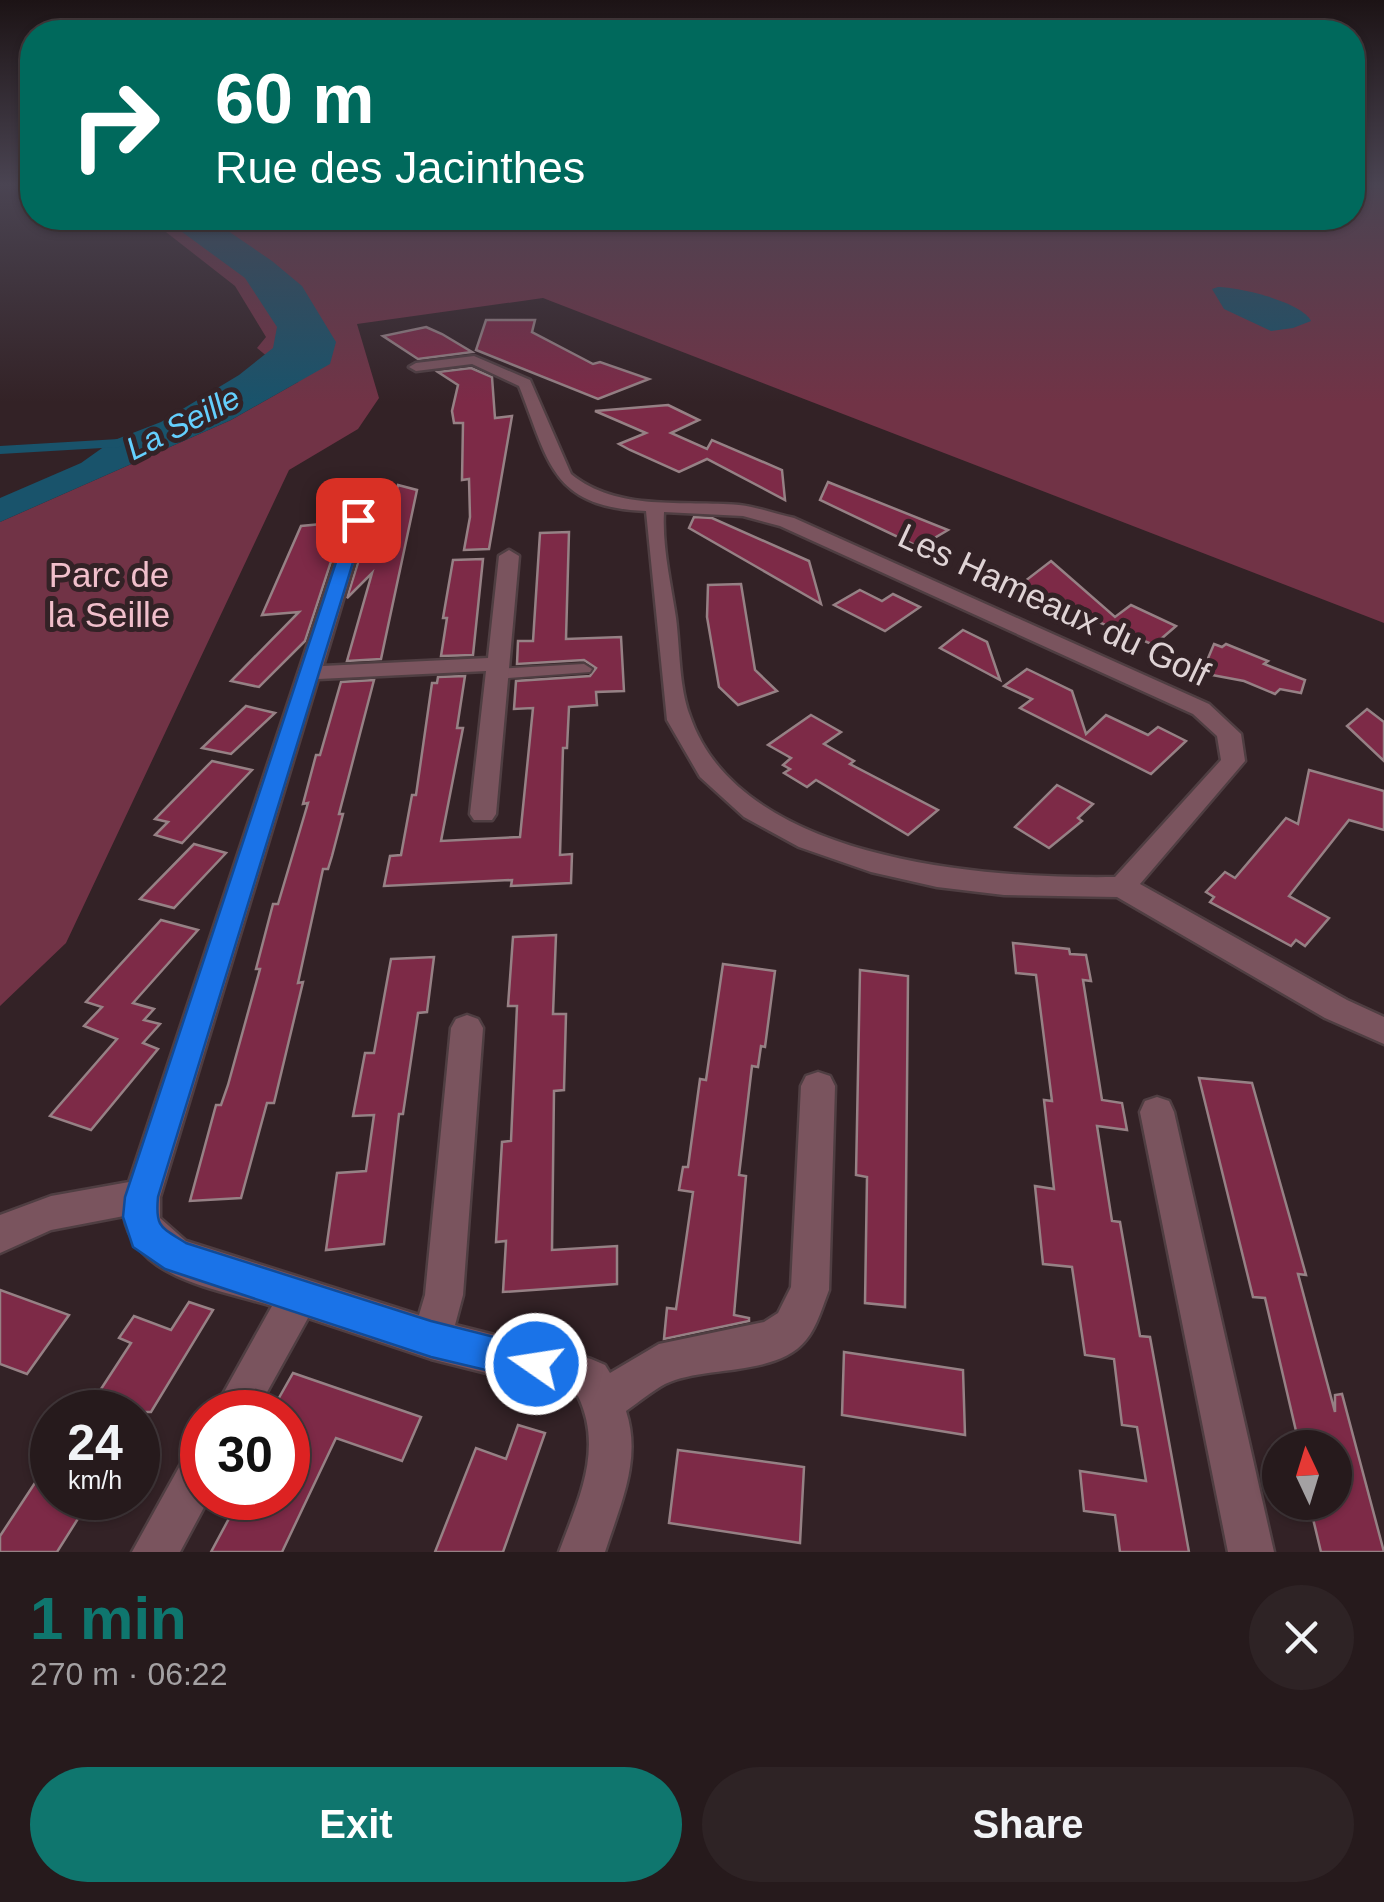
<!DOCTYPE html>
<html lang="en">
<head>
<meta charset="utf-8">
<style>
	:root { --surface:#261a1c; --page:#2e2325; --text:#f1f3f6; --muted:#a4a1a3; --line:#42383b; --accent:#0f766e }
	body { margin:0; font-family:Helvetica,sans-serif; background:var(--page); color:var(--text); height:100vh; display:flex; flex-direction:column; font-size:38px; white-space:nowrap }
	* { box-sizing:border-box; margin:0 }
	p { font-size:32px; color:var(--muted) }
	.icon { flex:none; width:55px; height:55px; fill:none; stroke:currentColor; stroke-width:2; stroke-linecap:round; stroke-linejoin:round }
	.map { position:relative; height:1552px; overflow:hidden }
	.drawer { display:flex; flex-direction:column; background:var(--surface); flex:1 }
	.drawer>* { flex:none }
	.hud { position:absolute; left:20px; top:20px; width:1345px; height:210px; border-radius:40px; box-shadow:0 2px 8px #0004,0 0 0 2px var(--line); background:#00695c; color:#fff; overflow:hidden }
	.needle { width:65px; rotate:356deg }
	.buttons { position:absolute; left:1262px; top:1430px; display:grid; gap:20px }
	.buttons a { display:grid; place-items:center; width:90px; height:90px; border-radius:50%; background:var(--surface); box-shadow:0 2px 8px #0004,0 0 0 2px var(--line); font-size:50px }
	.speed { position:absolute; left:30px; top:1390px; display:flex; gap:20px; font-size:50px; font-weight:700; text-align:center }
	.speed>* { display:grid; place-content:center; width:130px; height:130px; border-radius:50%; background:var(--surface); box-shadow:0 2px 8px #0004,0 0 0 2px var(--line); line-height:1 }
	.speed small { font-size:25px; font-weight:400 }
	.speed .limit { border:15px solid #d22; background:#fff; color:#111 }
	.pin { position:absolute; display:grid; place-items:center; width:85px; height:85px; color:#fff; margin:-42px; border-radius:20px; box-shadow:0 5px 15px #0006 }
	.me { position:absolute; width:110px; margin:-55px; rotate:283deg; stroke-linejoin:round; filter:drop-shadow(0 0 8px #0008) }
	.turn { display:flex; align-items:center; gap:35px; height:210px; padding:0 30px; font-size:45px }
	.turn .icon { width:130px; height:130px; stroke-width:2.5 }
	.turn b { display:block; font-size:70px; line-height:85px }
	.round { display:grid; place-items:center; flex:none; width:105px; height:105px; border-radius:52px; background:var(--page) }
	.summary { display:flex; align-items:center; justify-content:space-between; height:170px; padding:0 30px }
	h1 { font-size:60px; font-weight:700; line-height:75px; color:var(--accent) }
	.button { display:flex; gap:20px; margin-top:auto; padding:20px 30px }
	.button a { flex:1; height:115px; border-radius:60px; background:var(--accent); color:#fff; font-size:40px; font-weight:700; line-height:115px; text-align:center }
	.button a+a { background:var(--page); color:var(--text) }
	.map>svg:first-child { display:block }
	.green { fill:#713346 }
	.water { fill:#19536b }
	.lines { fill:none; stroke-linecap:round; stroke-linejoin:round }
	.stream { stroke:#19536b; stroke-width:8 }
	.building { fill:#7d2a47; stroke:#968185; stroke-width:2.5 }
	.service-casing { stroke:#4f3e42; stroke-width:4 }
	.minor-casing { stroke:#4f3e42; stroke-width:5 }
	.service { fill:#7a545e; fill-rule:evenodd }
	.minor { fill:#7a545e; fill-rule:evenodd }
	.route { fill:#1a73e8; stroke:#114b97; stroke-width:2.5 }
	.labels { text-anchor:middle; stroke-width:10; stroke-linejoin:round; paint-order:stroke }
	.far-water-label { font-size:32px; font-style:italic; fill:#64cffd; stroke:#332226 }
	.park-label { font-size:35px; fill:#f1bfcb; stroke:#332226 }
	.street-label { font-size:35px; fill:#dfd3d5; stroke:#332226 }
</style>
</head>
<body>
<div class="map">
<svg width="1384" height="1552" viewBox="0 0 1384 1552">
	<rect width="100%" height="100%" fill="#332226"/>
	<path class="green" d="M1353 185H1384V623L543 298 357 324 379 398 358 429 289 470 66 943 0 1006V522L231 420 298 382 257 348 266 337 235 286 148 218H1352Z"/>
	<g class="water">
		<path d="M163 218H209L272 261 302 286 336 342 330 364 231 420 0 522V498L81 463 112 441 161 422 239 375 273 348 277 327 245 278Z"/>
		<path d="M1218 287C1239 287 1302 302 1311 321L1293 328 1271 331 1224 309 1212 289Z"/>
	</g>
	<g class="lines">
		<path class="stream" d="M0 450 119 443"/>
	</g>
	<g class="building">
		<path d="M486 320H535L532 332 593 364 600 362 649 379 598 399 476 350Z"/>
		<path d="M426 327 442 334 472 352 418 359 383 336Z"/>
		<path d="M471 368 492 377 495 418 512 416 489 549 464 550 470 517 469 479 462 480 463 423H454L452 411 458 385 438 372Z"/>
		<path d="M668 405 699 420 671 433 707 449 712 440 782 470 785 500 707 459 679 472 630 450 619 444 646 433 595 411Z"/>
		<path d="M828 482 948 530 919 547 820 500Z"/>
		<path d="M398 485 417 490 381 659 347 661 372 573 347 598 371 521H388Z"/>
		<path d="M694 517 712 518 809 561 821 604 689 528Z"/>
		<path d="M344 522 305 641 259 687 231 681 299 612 262 615 301 526Z"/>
		<path d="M569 532 566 639 621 637 624 691 596 692 597 705 569 707 567 748H563L560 855 572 854 571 883 511 886 512 880 384 886 390 856 401 855 412 795H416L432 683H437L438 677 465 676 457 728H463L441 841 520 837 533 708 514 709 516 681 590 676 596 668 584 660 517 664 518 641H533L540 533Z"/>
		<path d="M483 559 473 655 441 656 447 618H443L453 560Z"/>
		<path d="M1051 561 1115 617 1131 605 1176 626 1154 645 1016 588Z"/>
		<path d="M741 584 755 670 777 691 738 705 719 687 707 617 708 585Z"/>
		<path d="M860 590 882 601 893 594 920 607 885 631 834 605Z"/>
		<path d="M963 630 987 642 1000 680 940 648Z"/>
		<path d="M1214 644 1222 647 1226 644 1268 661 1264 664 1305 680 1301 693 1280 689 1275 694 1244 681 1196 672 1206 663Z"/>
		<path d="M1027 669 1072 691 1086 734 1106 715 1148 735 1158 727 1186 741 1151 774 1020 708 1032 699 1004 686Z"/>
		<path d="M374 680 339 814H343L332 856 328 869H323L298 983 303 982 274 1103H267L241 1198 190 1201 216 1105H221L228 1085 260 969H256L273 904H278L308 803 303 804 316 755H320L341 682Z"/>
		<path d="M246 706 275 713 231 754 202 748Z"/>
		<path d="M1367 709 1384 722V761L1347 726Z"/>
		<path d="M811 715 841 732 824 744 854 761 850 764 938 810 908 835 816 780 807 787 784 773 790 769 783 765 791 758 768 745Z"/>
		<path d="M212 761 252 770 182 843 155 835 168 822 155 819Z"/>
		<path d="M1309 770 1384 791V830L1349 820 1289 896 1329 918 1305 946 1296 940 1291 946 1210 902 1214 897 1206 892 1225 872 1235 878 1286 818 1298 824Z"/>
		<path d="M1057 785 1093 804 1078 818 1082 821 1049 848 1015 827Z"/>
		<path d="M194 844 226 853 174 908 140 899Z"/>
		<path d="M161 920 198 930 133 1003 154 1009 144 1020 160 1024 143 1043 158 1049 91 1130 50 1116 117 1039 84 1026 102 1007 86 1002Z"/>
		<path d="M556 935 553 1014H566L564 1090 554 1091 552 1250 617 1246V1284L503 1292 506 1241 496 1242 502 1142 511 1141 517 1006H508L513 937Z"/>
		<path d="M1013 943 1069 949 1070 954 1086 955 1091 981 1083 980 1102 1100 1122 1103 1127 1130 1097 1126 1112 1221 1120 1222 1140 1336 1150 1337 1189 1552H1120L1115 1515 1084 1511 1080 1471 1146 1481 1137 1427 1122 1425 1114 1359 1085 1355 1072 1267 1043 1264 1035 1186 1054 1189 1044 1100 1052 1101 1036 975 1016 973Z"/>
		<path d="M434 957 427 1012 418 1013 403 1114H399L384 1244 326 1250 337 1173 366 1171 374 1115 353 1116 365 1053H374L391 959Z"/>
		<path d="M723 964 775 971 765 1047 761 1046 758 1067 752 1066 739 1175 746 1176 734 1315 749 1318V1321L664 1339 667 1308 676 1309 693 1192 679 1190 683 1167H688L700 1079 706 1080Z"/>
		<path d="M860 970 908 976 905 1307 865 1303 867 1177 856 1175Z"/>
		<path d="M1199 1078 1252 1083 1306 1275 1298 1274 1335 1412V1395L1342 1394 1384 1552H1321L1309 1502H1335V1448H1300L1265 1298 1253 1297Z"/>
		<path d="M0 1290 69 1315 27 1374 0 1364Z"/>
		<path d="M189 1302 213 1310 151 1412H86L131 1343 119 1338 134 1316 171 1330Z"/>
		<path d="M844 1352 963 1370 965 1435 842 1415Z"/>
		<path d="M293 1373 421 1417 402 1461 336 1438 282 1552H211L240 1498H288V1412H271Z"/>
		<path d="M518 1425 545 1433 503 1552H435L476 1448 506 1459Z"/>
		<path d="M678 1450 804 1467 800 1543 669 1523Z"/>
		<path d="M52 1457V1498H91L57 1552H0V1536Z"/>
	</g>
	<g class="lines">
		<defs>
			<path id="service" d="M584 664 592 669 590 672 495 679 487 674 495 669Z"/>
			<g id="minor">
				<path d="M474 356 530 380 571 474C617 512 684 500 739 505 757 507 776 514 794 518L1209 704 1241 734 1245 761 1140 884 1347 1000 1384 1017V1044L1325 1018 1117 897 1004 895 937 887 871 872 799 847 744 817 700 777 667 720 646 511C550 507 549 461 519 386L472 364 416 371 409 367 416 363ZM664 512 743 516 780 526 1193 714 1217 736 1221 760 1115 877C987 879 740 862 690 716 679 687 680 650 676 618 671 584 662 547 664 512Z"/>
				<path d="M358 514 367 520 323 666 488 658 499 556 509 550 519 556 496 814 492 820H474L470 814 486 671 318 679 160 1197V1218L186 1241 419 1315 425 1295 451 1028 456 1019 467 1015 478 1019 483 1028 463 1295 455 1325 591 1359 605 1365 610 1373 659 1344 764 1322 778 1313 791 1287 801 1086 806 1076 818 1072 830 1076 835 1086 829 1290C823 1305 817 1327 806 1340 777 1377 703 1365 665 1384 652 1391 639 1402 626 1411 642 1460 620 1505 605 1552H559C578 1500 604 1450 578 1396L431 1359 308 1318 256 1412H213L272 1306C219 1289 136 1280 124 1216L51 1230 0 1253V1215L51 1196 129 1182 349 520Z"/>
				<path d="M1157 1097 1169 1101 1174 1112 1274 1552H1228L1140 1112 1145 1101Z"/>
				<path d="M202 1447V1498H209L180 1552H132L187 1453Z"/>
			</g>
		</defs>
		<use href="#service" class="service-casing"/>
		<use href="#minor" class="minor-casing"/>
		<use href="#service" class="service"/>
		<use href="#minor" class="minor"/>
	</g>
	<linearGradient id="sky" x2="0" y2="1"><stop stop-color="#1c1315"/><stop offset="0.46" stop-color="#4a4452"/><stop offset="1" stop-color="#4a4452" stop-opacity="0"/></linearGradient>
	<rect width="1384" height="402" fill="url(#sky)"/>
	<path class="route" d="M358 515 366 520 158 1197C155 1228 161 1227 186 1243L431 1321 549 1351 555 1364 549 1376 536 1382 431 1357 165 1269 133 1247 123 1217 125 1197 350 520Z"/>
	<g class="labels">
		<g class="far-water-label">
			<text transform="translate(183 423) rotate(-27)" y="11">La Seille</text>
		</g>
		<g class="park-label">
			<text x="109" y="587">Parc de<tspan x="109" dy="40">la Seille</tspan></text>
		</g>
		<g class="street-label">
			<text transform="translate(1054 605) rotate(25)" y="12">Les Hameaux du Golf</text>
		</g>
	</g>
</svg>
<div class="buttons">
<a><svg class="needle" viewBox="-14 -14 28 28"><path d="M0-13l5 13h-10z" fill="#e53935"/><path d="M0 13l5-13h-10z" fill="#a4a1a3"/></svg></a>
</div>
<div class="speed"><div>24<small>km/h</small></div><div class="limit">30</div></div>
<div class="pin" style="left:358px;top:520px;background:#d93025"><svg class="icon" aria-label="arrive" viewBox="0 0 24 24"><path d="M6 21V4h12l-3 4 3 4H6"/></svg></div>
<svg class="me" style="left:536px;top:1364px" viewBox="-20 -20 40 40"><circle r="17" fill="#1a73e8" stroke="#fff" stroke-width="3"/><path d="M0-11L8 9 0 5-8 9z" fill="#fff"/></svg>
<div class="hud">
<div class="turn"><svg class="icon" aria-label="right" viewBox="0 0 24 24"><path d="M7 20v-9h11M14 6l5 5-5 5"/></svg><div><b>60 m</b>Rue des Jacinthes</div></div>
</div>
</div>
<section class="drawer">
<div class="summary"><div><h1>1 min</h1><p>270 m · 06:22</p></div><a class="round"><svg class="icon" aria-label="close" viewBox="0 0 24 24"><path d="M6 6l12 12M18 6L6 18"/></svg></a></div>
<div class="button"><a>Exit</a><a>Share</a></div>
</section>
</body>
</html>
